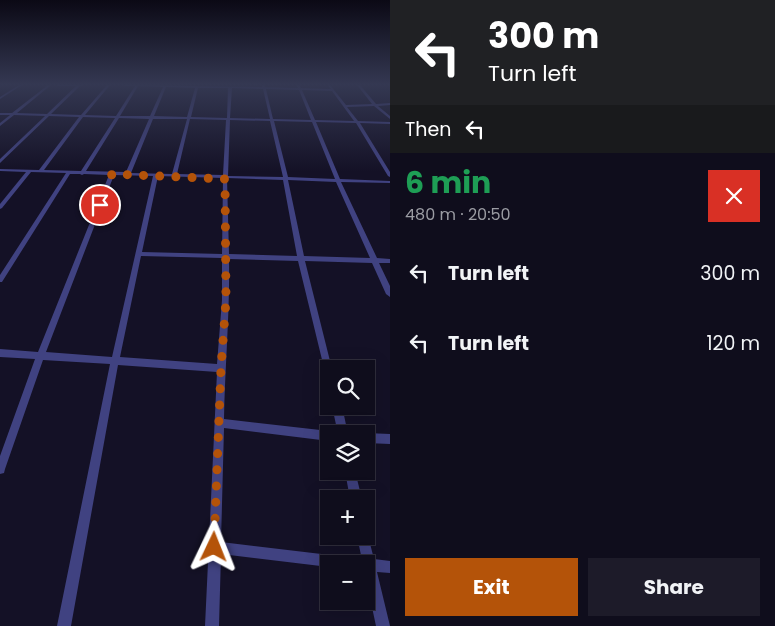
<!DOCTYPE html>
<html lang="en">
<head>
<meta charset="utf-8">
<style>
	:root { --surface:#0f0d1c; --page:#1d1b29; --text:#f1f3f6; --muted:#9b9ca3; --line:#2f2d3b; --accent:#b45309 }
	body { margin:0; font-family:Poppins,sans-serif; background:var(--page); color:var(--text); height:100vh; display:flex; flex-direction:column; font-size:19px; white-space:nowrap }
	* { box-sizing:border-box; margin:0 }
	p { font-size:16px; color:var(--muted) }
	.icon { flex:none; width:28px; height:28px; fill:none; stroke:currentColor; stroke-width:2; stroke-linecap:round; stroke-linejoin:round }
	.map { position:relative; flex:1; overflow:hidden }
	.sheet { display:flex; flex-direction:column; background:var(--surface); width:385px }
	.sheet>* { flex:none }
	.guide { background:#202124; color:#fff; overflow:hidden }
	.buttons { position:absolute; left:320px; top:360px; display:grid; gap:10px }
	.buttons a { display:grid; place-items:center; width:55px; height:55px; border-radius:0px; background:var(--surface); box-shadow:0 5px 20px #0002,0 0 0 1px var(--line); font-size:25px }
	.pin { position:absolute; display:grid; place-items:center; width:42px; height:42px; color:#fff; margin:-21px; border:2px solid #fff; border-radius:50%; box-shadow:0 1px 5px #0007 }
	.me { position:absolute; width:55px; margin:-28px; rotate:2deg; stroke-linejoin:round; filter:drop-shadow(0 0 4px #0008) }
	.turn { display:flex; align-items:center; gap:18px; height:105px; padding:0 15px; font-size:22px }
	.turn .icon { width:65px; height:65px; stroke-width:2.5 }
	.turn b { display:block; font-size:35px; line-height:42px }
	.then { display:flex; align-items:center; height:48px; padding:0 15px; background:#0003; gap:10px; font-size:19px }
	.round { display:grid; place-items:center; flex:none; width:52px; height:52px; border-radius:0px; background:var(--page) }
	.summary { display:flex; align-items:center; justify-content:space-between; height:85px; padding:0 15px }
	h1 { font-size:30px; font-weight:700; line-height:38px; color:#1e9e55 }
	.cta { display:flex; gap:10px; margin-top:auto; padding:10px 15px }
	.cta a { flex:1; height:58px; border-radius:0px; background:var(--accent); color:#fff; font-size:20px; font-weight:700; line-height:58px; text-align:center }
	.cta a+a { background:var(--page); color:var(--text) }
	ul { padding:0; list-style:none }
	li { display:flex; align-items:center; gap:15px; height:70px; padding:0 15px }
	li div { flex:1 }
	li b { display:block; font-size:19px }
	li em { font-style:normal }
	main { display:flex; flex:1; min-height:0 }
	.map>svg:first-child { display:block }
	.lines { fill:none; stroke-linecap:round; stroke-linejoin:round }
	.street { fill:#404281; fill-rule:evenodd }
	.route { stroke:#b45309; stroke-width:9; stroke-dasharray:0 16.2 }
</style>
</head>
<body>
<main>
<div class="map">
<svg width="390" height="626" viewBox="0 0 390 626">
	<rect width="100%" height="100%" fill="#141126"/>
	<g class="lines">
		<g class="street">
			<path d="M19 85H22L0 99V97Z"/>
			<path d="M48 85H51L17 113 47 114 76 86H58L57 85H83L80 86 51 114 81 115 107 85H110L85 115 116 116 135 86H125L124 85 262 87V85H264L265 87 298 88 296 85H299L301 88 331 89 328 86 330 85 346 105 372 104 357 85H360L376 104 390 103V105L378 106 390 116V119L374 106 347 107 358 121 390 122V124L360 123 390 172V177L388 176 356 123 316 122 340 179 390 181V183L341 182 377 258 390 259V263H379L390 286V297L386 294 372 263 305 261 332 369H329V376L326 375 325 372 298 261 229 259C230 312 225 365 224 419L329 431 333 434H329V441L224 428 221 542 355 558 359 560 361 563 362 560 357 536H366V531L367 532 374 559 390 561V573L377 572 390 626H376L366 579V564H329V567L221 554 219 626H205L217 372 118 365 71 626H57L110 364 43 360 5 469 4 473 0 474V456L35 359 0 357V349L38 352 109 175 84 174 82 175 80 174H70L2 282H0V275L66 173 31 172 2 208 0 209V204L26 172 0 171V169L39 170 79 117 49 116 0 163V159L45 116 14 115 0 126V123L10 115H0V113H12ZM138 86 163 87 150 116H120ZM166 87 195 88 187 117 154 116ZM198 88H228L227 118 191 117ZM232 88 263 89 270 119 230 118ZM266 89 299 90 311 120 273 119ZM302 90 332 91 354 121 315 120ZM83 117 115 118 81 171 44 170ZM119 118 149 119 126 172 86 171ZM153 119H187L172 174 131 173ZM190 119 226 120 223 175 177 174ZM230 120 270 121 283 177 228 176ZM274 121 312 122 335 179 288 177ZM114 175 153 176 112 357 46 352ZM158 176 223 178 222 254 142 252ZM227 178 283 180 297 256 229 254ZM288 180 336 182 370 258 304 256ZM141 256 222 258V300L217 364 120 357Z"/>
			<path d="M332 406H342L348 434H338Z"/>
			<path d="M366 433 390 434V444L366 443V434H364Z"/>
			<path d="M345 471H355L362 499H350Z"/>
		</g>
	</g>
	<linearGradient id="sky" x2="0" y2="1"><stop stop-color="#0b0915"/><stop offset="0.49" stop-color="#343852"/><stop offset="1" stop-color="#343852" stop-opacity="0"/></linearGradient>
	<rect width="390" height="172" fill="url(#sky)"/>
	<g class="lines">
		<path class="route" d="M100 205 112 174 225 179 226 300 221 368 214 547"/>
	</g>
</svg>
<div class="buttons">
<a><svg class="icon" aria-label="search" viewBox="0 0 24 24"><circle cx="10" cy="10" r="6"/><path d="M15 15l6 6"/></svg></a>
<a><svg class="icon" aria-label="layers" viewBox="0 0 24 24"><path d="M12 4l9 5-9 5-9-5zM3 14l9 5 9-5"/></svg></a>
<a>+</a>
<a>−</a>
</div>
<div class="pin" style="left:100px;top:205px;background:#d93025"><svg class="icon" aria-label="arrive" viewBox="0 0 24 24"><path d="M6 21V4h12l-3 4 3 4H6"/></svg></div>
<svg class="me" style="left:214px;top:547px" viewBox="-20 -20 40 40"><path d="M0-17L14 15 0 8-14 15z" fill="#b45309" stroke="#fff" stroke-width="4"/></svg>
</div>
<section class="sheet">
<div class="guide">
<div class="turn"><svg class="icon" aria-label="left" viewBox="0 0 24 24"><path d="M17 20v-9H6M10 6l-5 5 5 5"/></svg><div><b>300 m</b>Turn left</div></div>
<div class="then">Then<svg class="icon" aria-label="left" viewBox="0 0 24 24"><path d="M17 20v-9H6M10 6l-5 5 5 5"/></svg></div>
</div>
<div class="summary"><div><h1>6 min</h1><p>480 m · 20:50</p></div><a class="round" style="background:#d93025;color:#fff"><svg class="icon" aria-label="close" viewBox="0 0 24 24"><path d="M6 6l12 12M18 6L6 18"/></svg></a></div>
<ul>
<li><svg class="icon" aria-label="left" viewBox="0 0 24 24"><path d="M17 20v-9H6M10 6l-5 5 5 5"/></svg><div><b>Turn left</b></div><em>300 m</em></li>
<li><svg class="icon" aria-label="left" viewBox="0 0 24 24"><path d="M17 20v-9H6M10 6l-5 5 5 5"/></svg><div><b>Turn left</b></div><em>120 m</em></li>
</ul>
<div class="cta"><a>Exit</a><a>Share</a></div>
</section>
</main>
</body>
</html>
